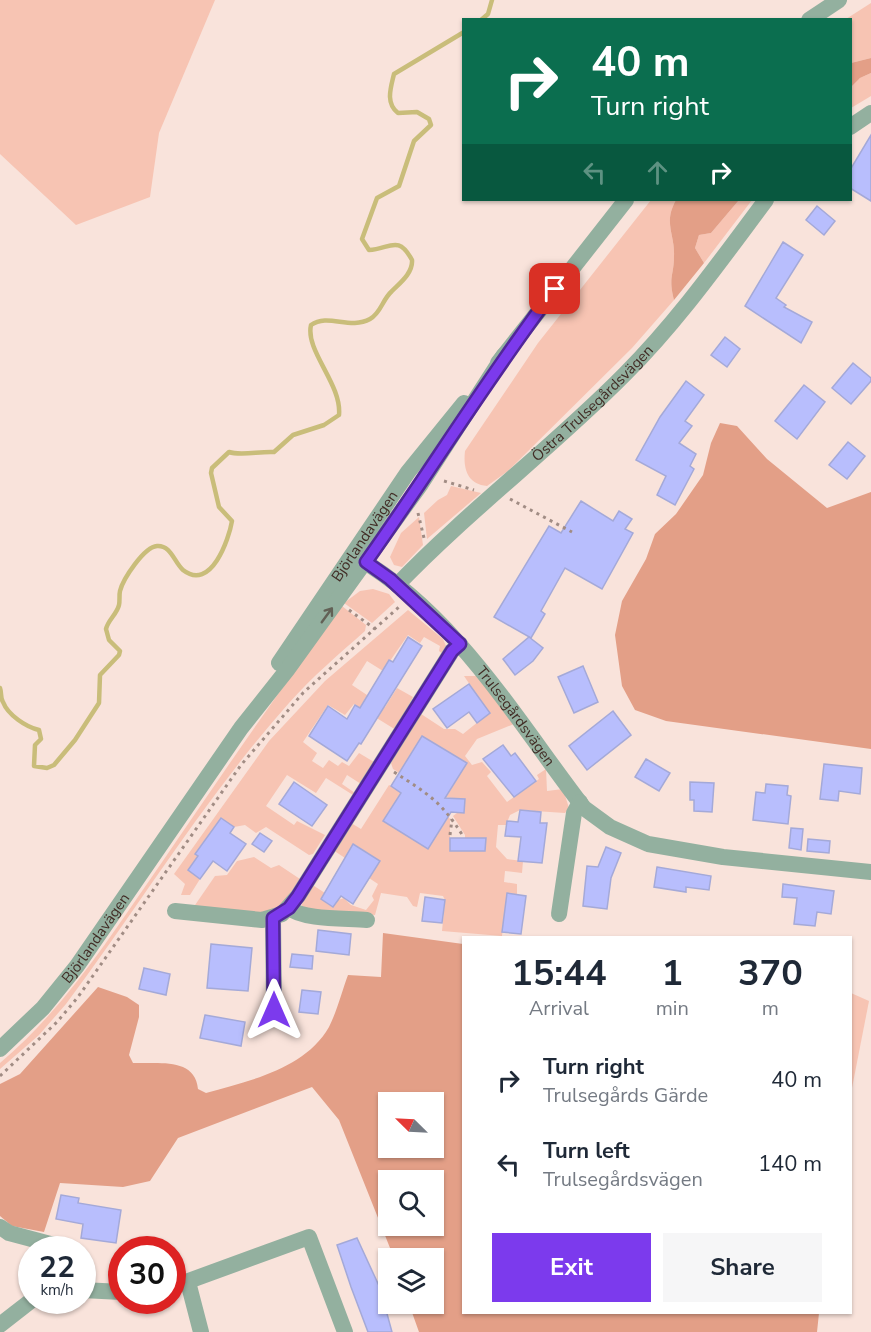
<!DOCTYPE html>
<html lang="en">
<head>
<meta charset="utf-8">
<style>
	:root { --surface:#fff; --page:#f6f6f7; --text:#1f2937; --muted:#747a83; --accent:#7c3aed }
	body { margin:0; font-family:"Nunito Sans",sans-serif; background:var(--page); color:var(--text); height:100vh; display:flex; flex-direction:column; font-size:22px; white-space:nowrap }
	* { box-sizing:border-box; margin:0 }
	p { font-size:20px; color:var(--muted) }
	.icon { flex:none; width:33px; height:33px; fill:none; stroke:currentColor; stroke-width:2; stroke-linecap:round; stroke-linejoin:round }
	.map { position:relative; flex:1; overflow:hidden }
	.details { position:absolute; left:462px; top:936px; width:390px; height:378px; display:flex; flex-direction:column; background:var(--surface); border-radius:0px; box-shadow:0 2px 4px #0004 }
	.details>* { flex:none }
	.banner { position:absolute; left:462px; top:18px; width:390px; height:183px; border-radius:0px; box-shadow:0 2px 4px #0004; background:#0b6e4f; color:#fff; overflow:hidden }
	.needle { width:39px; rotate:294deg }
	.controls { position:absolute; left:378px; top:1092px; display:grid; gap:12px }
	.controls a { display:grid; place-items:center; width:66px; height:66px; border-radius:0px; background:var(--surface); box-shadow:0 2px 4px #0004; font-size:30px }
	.speed { position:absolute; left:18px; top:1236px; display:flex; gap:12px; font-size:30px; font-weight:700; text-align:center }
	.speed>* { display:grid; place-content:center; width:78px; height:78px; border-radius:50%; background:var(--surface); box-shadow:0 2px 4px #0004; line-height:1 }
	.speed small { font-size:15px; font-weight:400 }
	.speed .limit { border:9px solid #d22; background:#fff; color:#111 }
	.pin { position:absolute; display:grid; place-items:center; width:51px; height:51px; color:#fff; margin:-26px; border-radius:12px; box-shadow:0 3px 9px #0006 }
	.me { position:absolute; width:66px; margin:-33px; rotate:0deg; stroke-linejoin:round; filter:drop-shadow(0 0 4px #0008) }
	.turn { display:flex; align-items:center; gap:21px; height:126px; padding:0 30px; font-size:27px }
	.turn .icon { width:78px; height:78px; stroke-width:2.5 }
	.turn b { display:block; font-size:42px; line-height:51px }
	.lanes { display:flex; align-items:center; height:57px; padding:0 30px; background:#0003; justify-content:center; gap:30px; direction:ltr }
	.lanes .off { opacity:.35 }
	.eta { display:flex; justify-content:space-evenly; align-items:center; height:102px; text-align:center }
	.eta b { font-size:36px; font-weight:700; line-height:42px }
	.primary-button { display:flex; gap:12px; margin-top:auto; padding:12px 30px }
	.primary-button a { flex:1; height:69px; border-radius:0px; background:var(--accent); color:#fff; font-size:24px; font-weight:700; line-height:69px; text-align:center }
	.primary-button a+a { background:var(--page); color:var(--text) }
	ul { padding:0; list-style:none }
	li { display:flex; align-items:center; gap:18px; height:84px; padding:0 30px }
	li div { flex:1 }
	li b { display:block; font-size:22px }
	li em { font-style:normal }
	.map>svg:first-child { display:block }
	.green { fill:#f7c4b3 }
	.forest { fill:#e39f87; fill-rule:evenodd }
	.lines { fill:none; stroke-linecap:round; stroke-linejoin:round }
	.stream { stroke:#c9bd7a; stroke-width:4.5 }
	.building { fill:#b8befd; stroke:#a4a9d8; stroke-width:1.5 }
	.path { stroke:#a18c84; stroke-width:3; stroke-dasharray:3 4.5; stroke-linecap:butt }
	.minor { stroke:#93b09f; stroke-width:16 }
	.oneway { stroke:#626156 }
	.route-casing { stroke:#51269a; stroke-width:15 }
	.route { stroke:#7c3aed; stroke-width:10 }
	.labels { text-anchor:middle; stroke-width:6; stroke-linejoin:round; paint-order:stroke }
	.street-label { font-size:15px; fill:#422d26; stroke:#fff }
</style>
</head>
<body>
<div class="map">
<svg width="871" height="1332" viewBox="0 0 871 1332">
	<rect width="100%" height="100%" fill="#f9e3db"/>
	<g class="green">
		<path d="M0 0H215L159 133 150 197 76 225 0 154Z"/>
		<path d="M871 3V58L851 63 850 20 846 19Z"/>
		<path d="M871 73V96L851 108V87L860 78Z"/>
		<path d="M651 200H676C663 223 675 234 674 256 674 276 668 277 674 300L632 348 508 471 487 486C467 484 463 468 465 451L538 343Z"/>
		<path d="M739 200H752L704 263 695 248 699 235 711 233Z"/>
		<path d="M451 486 481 493 427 539 424 513 438 500 447 495Z"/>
		<path d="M419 517 423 545 402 567 394 565 390 557 401 533Z"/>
		<path d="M373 589 389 594 395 602 372 623 344 603 360 591Z"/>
		<path d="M342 606 366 625 365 631C339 654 312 677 289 703 206 796 140 905 66 1004L39 1035 0 1069V1063C65 1008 110 937 158 868 218 780 278 692 342 606Z"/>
		<path d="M408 610 443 639 446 646 443 654 439 651 440 646 424 637 420 643 408 635 383 671 367 661 352 685 385 707 397 688 413 697 396 730 354 704 345 715 328 705 303 742 317 753 312 761 323 768 329 760 338 766 342 762 349 766 359 753 374 762 361 784 347 775 342 784 355 793 353 795 326 778 316 793 287 775 266 806 294 825 297 821 325 835 313 854 309 855 266 827 256 833 245 825 234 827 221 818 195 854 210 865 189 870 200 879 190 895H181L185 884 174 874 269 741 325 681Z"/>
		<path d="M464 676H477L514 724 477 739 465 756 472 765 482 762 491 772 487 776 507 802 539 779 537 775 546 769 547 791 563 789 569 808 565 813 520 810 510 815 506 825H498L496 847 507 859 523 861 522 873 505 871 504 882 517 884V894H507L502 936 442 931 445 900 443 896 420 893 417 907 413 906 407 897 381 893 375 915 312 911 302 906 301 901 311 884 325 893 321 899 332 907 338 900 344 898 351 905 366 910 374 900 372 896 378 884 369 878 380 861 354 844 345 858 333 850 351 823 361 829 389 785 402 791 383 821 428 849 447 819 432 810 445 812 450 819V851H465V835L453 816 457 813H464L465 799 441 797 432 784 448 794 466 764 422 736 403 767 411 780 393 769 391 763 418 712 444 729H455L463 734 489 713Z"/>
		<path d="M254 857 271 868 279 865 300 879 297 887 272 914 193 908 215 876 227 875 237 861Z"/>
		<path d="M851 993 869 1001 851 1093Z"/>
	</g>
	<g class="forest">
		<path d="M871 58V73L860 78 851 87V63Z"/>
		<path d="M676 200H739L711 233 699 235 695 248 704 263 674 300C668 277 674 276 674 256 675 234 663 223 676 200Z"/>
		<path d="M720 423 737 426 767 459 827 508 871 492V749L666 721 635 710 622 686 615 635 622 601 646 559 655 534 676 514 703 475 711 443Z"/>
		<path d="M383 933 463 944 464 1312 819 1313 817 1332H419L409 1304H434V1258H394L339 1120 312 1087 178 1138 150 1181 123 1187 60 1183 44 1232 12 1226 0 1216V1084L20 1074 98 987 127 997 139 1005V1017L129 1055 133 1063C158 1064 195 1057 198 1089L206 1093C249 1081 305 1069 329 1027 337 1011 342 991 348 975L381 977ZM388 1102H434V1148H388ZM388 1180H434V1226H388Z"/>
	</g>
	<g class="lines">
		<g class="stream">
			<path d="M481 20 488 14 492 0"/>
			<path d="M0 688C2 693 0 698 3 702 8 715 26 727 39 730L41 739 35 745 34 766 47 768 54 765 75 740 99 703 100 675 119 655 120 651 109 640 106 629C108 620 117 614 119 605 120 601 119 595 120 591 123 579 144 547 157 546 171 545 174 562 183 570 211 592 229 539 232 521L219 507 211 473 212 468 229 452C241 456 260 451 274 452L293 435 324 425 339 415C342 384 305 351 311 325 328 313 350 330 370 319 381 313 382 300 392 291 400 283 413 273 412 260 398 234 390 249 369 250L362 239 377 198 399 186 414 141 431 125 429 119 417 112 398 113C385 103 391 87 394 74L464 32"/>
		</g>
	</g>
	<g class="building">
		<path d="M871 135V201L850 188V170Z"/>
		<path d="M817 206 835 221 824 235 806 220Z"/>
		<path d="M783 242 803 255 776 298 786 305 784 307 812 322 801 343 745 306Z"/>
		<path d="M725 337 740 349 727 367 711 355Z"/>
		<path d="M853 363 871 378V381L851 404 832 388Z"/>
		<path d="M686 381 704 395 685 421 692 426 679 443 696 454 690 466 694 469 675 505 657 495 666 476 636 460 660 417Z"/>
		<path d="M804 385 825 402 797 439 775 421Z"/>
		<path d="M848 442 865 456 847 479 829 465Z"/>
		<path d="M581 501 613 521 619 511 632 519 625 529 633 533 602 589 565 568 541 611 545 614 531 638 494 617 549 526 561 533Z"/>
		<path d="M408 637 422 646 361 744 359 743 347 761 309 736 328 706 347 719 355 705 360 708 389 660 393 662Z"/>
		<path d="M529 637 543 648 533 661 515 675 503 659Z"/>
		<path d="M583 666 598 702 574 713 558 677Z"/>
		<path d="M469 684 490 713 477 723 469 712 447 728 433 709Z"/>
		<path d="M613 711 631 735 587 770 569 746Z"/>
		<path d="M422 736 467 763 445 798 465 799 464 813 451 812 428 849 383 821 401 793 391 786Z"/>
		<path d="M503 745 511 756 515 753 536 781 514 797 483 759Z"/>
		<path d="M646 759 670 773 659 791 635 777Z"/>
		<path d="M824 764 862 768 860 794 839 791 838 801 820 799Z"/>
		<path d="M294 782 327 805 312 826 279 804Z"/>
		<path d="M690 782 714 783 712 812 694 811V800H690Z"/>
		<path d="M766 784 788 786 787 795 791 796 788 824 753 820 756 792 765 793Z"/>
		<path d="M520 810 541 812 540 823H547L542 863 518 861 521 837 505 836 507 821 518 822Z"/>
		<path d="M221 818 234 827 230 833 246 844 227 871 213 861 200 879 188 870 198 856 195 854Z"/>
		<path d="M791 828 803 829 801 850 789 848Z"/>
		<path d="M260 833 272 841 264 852 252 844Z"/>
		<path d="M450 838H486L485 851H450Z"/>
		<path d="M808 839 830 841 829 853 807 851Z"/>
		<path d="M353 844 380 861 353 904 341 896 333 907 321 899Z"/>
		<path d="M606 847 621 853 611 878 607 909 583 906 587 866 598 867Z"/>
		<path d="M657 867 711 876 709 890 686 887V892L654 887Z"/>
		<path d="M783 884 834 891 831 914 817 912 815 926 794 924 797 898 782 897Z"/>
		<path d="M507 893 526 896 521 934 502 932Z"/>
		<path d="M425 897 445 900 442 923 422 921Z"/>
		<path d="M318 930 351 934 349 955 316 951Z"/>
		<path d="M211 944 252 948 248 991 207 988Z"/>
		<path d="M292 954 313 956 312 969 290 967Z"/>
		<path d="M144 968 170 974 166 995 139 989Z"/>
		<path d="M302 990 321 992 318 1014 299 1012Z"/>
		<path d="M205 1015 245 1022 241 1046 200 1038Z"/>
		<path d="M61 1195 79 1198 78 1203 121 1210 116 1243 81 1238 83 1224 56 1219Z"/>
		<path d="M357 1238 380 1288 392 1332H368L351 1287 337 1245Z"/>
	</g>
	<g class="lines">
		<g class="path">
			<path d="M444 481 474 490"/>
			<path d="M510 499 572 532"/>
			<path d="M418 513 424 538"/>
			<path d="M349 610 375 629"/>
			<path d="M394 772C428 794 441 801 463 836"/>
			<path d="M450 835 452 819"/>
			<path d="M0 1076 57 1022 78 997 241 765 303 693 399 607"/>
		</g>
		<g class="minor">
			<path d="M809 20 839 0"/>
			<path d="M850 127 871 113"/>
			<path d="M498 363 626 200"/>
			<path id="s1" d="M358 558C455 614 517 721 584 808L610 827 648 844 723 857 871 872"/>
			<path id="s2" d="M397 585C469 510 552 448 625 374 678 321 721 260 766 200"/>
			<path id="s3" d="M279 663 408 472 464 403"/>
			<path d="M289 908C303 920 347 918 367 920"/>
			<path d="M175 911 262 920 282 914 298 896 452 651 460 644"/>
			<path d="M559 914 574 813 580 802"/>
			<path d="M273 918 274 1010"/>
			<path id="s4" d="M0 1049 43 1008 77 966 241 728 287 670 421 484 504 355"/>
			<path d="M0 1227 9 1233 69 1249"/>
			<path d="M188 1282 201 1332"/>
			<path d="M172 1287 309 1237 345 1332"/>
			<path d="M82 1290 122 1292"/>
			<path d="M0 1325 32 1300"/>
		</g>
	</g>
	<defs><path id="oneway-shaft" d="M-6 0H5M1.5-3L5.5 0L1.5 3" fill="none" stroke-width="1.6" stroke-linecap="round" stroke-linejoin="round" transform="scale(1.5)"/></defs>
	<use class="oneway" href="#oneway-shaft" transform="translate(327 615) rotate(-54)"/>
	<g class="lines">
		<defs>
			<path id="route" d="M274 1010 273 918 289 908 298 896 452 651 460 644 390 579 366 562C430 472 488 377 555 289"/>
		</defs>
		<use href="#route" class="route-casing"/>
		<use href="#route" class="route"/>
	</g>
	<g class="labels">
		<g class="street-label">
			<text dy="5" stroke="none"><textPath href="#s2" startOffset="267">Östra Trulsegårdsvägen</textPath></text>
			<text dy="5" stroke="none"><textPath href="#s3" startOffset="153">Björlandavägen</textPath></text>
			<text dy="5" stroke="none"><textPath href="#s1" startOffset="225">Trulsegårdsvägen</textPath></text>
			<text dy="5" stroke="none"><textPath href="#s4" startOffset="147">Björlandavägen</textPath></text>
		</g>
	</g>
</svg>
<div class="controls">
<a><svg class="needle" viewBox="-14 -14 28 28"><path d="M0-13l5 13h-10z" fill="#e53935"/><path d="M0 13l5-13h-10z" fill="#747a83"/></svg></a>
<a><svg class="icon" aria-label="search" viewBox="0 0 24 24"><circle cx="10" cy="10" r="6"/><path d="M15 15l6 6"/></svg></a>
<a><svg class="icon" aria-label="layers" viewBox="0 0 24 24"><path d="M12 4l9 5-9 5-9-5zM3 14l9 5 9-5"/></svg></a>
</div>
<div class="speed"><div>22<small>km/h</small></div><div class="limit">30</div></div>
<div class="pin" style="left:555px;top:289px;background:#d93025"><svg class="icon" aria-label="arrive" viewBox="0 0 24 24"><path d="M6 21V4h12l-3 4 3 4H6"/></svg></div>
<svg class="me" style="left:274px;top:1010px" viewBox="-20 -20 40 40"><path d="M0-17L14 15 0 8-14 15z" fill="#7c3aed" stroke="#fff" stroke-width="4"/></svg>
<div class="banner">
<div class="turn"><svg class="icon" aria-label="right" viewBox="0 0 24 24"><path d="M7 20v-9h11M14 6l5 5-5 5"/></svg><div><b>40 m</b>Turn right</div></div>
<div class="lanes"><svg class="icon off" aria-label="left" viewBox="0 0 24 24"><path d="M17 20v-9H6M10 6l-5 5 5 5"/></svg><svg class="icon off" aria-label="ahead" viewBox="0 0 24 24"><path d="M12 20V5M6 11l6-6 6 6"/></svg><svg class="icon" aria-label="right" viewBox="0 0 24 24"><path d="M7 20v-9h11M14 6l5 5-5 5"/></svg></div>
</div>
<section class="details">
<div class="eta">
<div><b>15:44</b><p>Arrival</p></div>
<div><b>1</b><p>min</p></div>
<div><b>370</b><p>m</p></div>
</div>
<ul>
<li><svg class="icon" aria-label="right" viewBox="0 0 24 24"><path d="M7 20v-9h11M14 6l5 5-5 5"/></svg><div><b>Turn right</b><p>Trulsegårds Gärde</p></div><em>40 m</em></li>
<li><svg class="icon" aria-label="left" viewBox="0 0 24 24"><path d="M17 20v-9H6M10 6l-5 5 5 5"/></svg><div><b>Turn left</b><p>Trulsegårdsvägen</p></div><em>140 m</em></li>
</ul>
<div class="primary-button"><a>Exit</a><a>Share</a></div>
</section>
</div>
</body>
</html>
